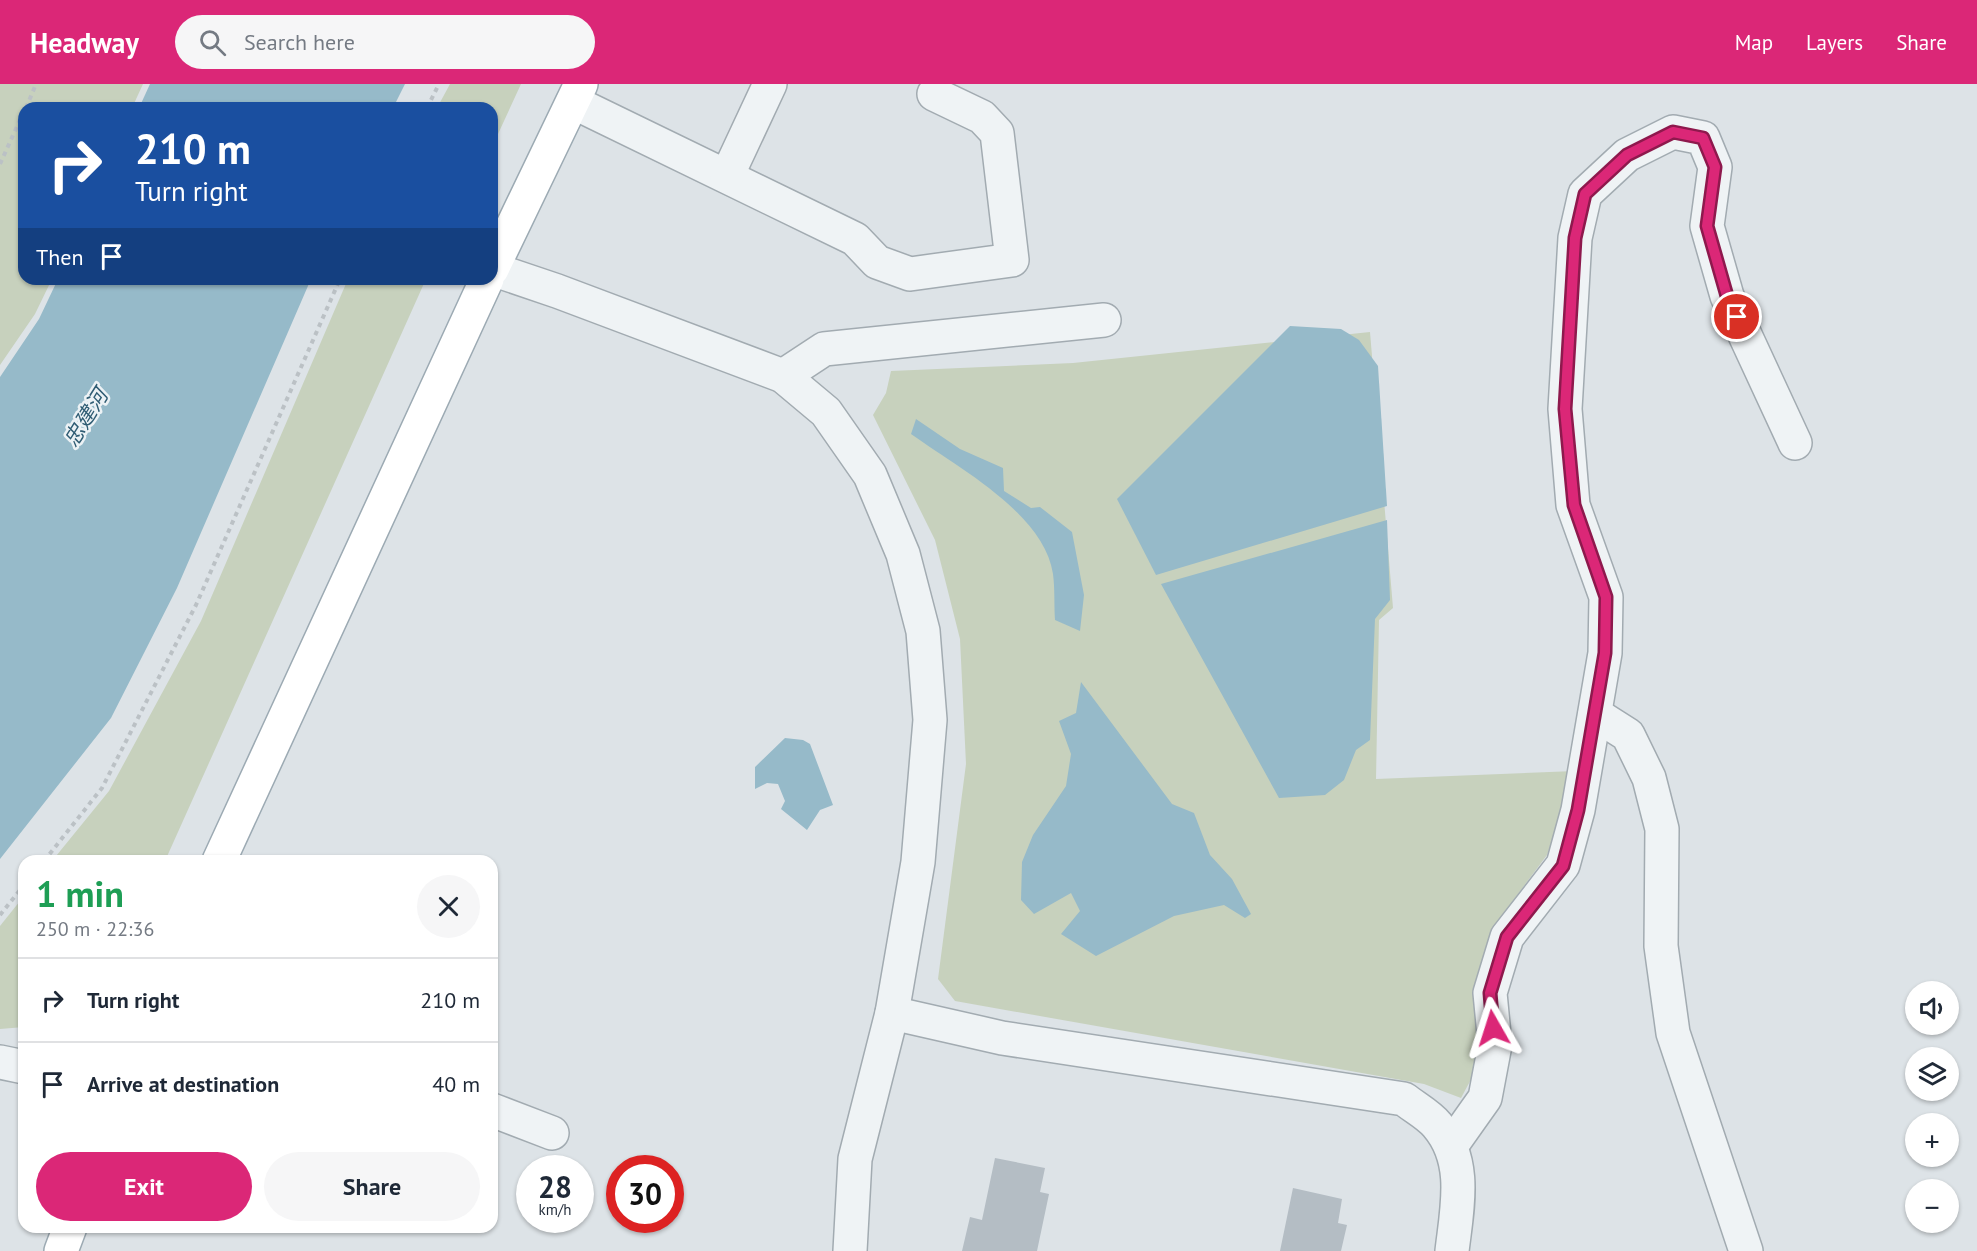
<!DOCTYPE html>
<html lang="en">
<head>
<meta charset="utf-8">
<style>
	:root { --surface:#fff; --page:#f6f6f7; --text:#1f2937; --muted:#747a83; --line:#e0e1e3; --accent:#db2777 }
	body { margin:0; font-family:"PT Sans","Noto Sans SC",sans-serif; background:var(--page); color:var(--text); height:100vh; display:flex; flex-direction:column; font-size:22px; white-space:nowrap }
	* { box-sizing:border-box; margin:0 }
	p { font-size:20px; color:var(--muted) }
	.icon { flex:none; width:33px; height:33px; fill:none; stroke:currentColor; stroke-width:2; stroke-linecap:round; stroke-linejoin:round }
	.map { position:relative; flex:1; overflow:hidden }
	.drawer { position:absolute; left:18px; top:771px; width:480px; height:378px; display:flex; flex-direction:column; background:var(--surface); border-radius:18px; box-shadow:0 2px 4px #0004 }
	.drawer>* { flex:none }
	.banner { position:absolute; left:18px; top:18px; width:480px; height:183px; border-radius:18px; box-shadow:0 2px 4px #0004; background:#1a4fa0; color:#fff; overflow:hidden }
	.controls { position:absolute; left:1905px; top:897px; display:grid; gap:12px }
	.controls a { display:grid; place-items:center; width:54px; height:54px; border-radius:50%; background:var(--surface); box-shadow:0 2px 4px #0004; font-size:30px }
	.speed { position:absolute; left:516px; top:1071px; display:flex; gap:12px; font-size:30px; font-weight:700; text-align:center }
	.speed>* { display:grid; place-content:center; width:78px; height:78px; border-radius:50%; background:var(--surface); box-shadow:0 2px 4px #0004; line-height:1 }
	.speed small { font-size:15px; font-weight:400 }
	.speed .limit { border:9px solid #d22; background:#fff; color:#111 }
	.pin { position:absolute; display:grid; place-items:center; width:51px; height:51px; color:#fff; margin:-26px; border:3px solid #fff; border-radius:50%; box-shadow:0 2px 6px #0007 }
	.me { position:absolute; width:66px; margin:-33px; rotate:354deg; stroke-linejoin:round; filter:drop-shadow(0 0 4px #0008) }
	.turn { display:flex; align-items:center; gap:21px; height:126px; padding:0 18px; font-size:27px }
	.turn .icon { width:78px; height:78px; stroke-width:2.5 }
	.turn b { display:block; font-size:42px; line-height:51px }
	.then { display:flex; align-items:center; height:57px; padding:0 18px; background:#0003; gap:12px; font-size:22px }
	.round { display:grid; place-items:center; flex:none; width:63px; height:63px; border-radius:32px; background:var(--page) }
	.summary { display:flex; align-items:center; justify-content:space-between; height:102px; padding:0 18px }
	h1 { font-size:36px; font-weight:700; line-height:45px; color:#1e9e55 }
	.cta { display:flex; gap:12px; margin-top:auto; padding:12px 18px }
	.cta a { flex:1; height:69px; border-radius:36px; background:var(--accent); color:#fff; font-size:24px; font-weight:700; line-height:69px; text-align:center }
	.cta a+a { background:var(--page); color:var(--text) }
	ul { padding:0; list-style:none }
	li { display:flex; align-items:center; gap:18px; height:84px; padding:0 18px; border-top:2px solid var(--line) }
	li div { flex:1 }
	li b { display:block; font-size:22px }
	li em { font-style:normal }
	header { display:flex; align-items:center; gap:36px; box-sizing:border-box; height:84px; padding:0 30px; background:var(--accent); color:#fff }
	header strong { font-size:28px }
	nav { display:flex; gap:33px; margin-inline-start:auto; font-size:21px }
	.search { width:420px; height:54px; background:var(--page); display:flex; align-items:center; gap:15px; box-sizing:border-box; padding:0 21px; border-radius:33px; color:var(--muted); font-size:22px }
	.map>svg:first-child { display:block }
	.green { fill:#c7d1bd }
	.water { fill:#96bac9 }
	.building { fill:#b4bdc4 }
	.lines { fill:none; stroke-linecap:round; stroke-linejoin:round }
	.minor-casing { stroke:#a2abb1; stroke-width:36 }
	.major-casing { stroke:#9caab3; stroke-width:36 }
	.path { stroke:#bbc1c5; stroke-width:4; stroke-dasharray:4.5 4.5; stroke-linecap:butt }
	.minor { stroke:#eff3f5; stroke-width:33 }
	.major { stroke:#fff; stroke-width:33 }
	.route-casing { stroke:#8e194d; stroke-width:15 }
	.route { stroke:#db2777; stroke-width:10 }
	.labels { text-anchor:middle; stroke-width:5; stroke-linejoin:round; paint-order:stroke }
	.water-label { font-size:21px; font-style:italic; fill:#2f5c73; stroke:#ecf2f5 }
</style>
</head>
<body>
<header>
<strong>Headway</strong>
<div class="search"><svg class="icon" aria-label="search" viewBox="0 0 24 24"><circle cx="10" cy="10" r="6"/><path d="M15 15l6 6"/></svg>Search here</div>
<nav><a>Map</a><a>Layers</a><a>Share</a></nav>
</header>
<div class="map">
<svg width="1977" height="1167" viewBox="0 0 1977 1167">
	<rect width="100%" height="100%" fill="#dde3e7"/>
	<g class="green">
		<path d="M0 0H143L132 24H24V195H52L35 230 0 281Z"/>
		<path d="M450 0H521L492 63V24H437Z"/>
		<path d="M348 195H426L165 777H52L109 707 201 537Z"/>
		<path d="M1370 248 1393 524 1379 536 1376 695 1575 687 1547 771 1491 846 1476 939 1482 975 1461 1014 1424 1000 955 917 938 895 966 680 960 555 935 456 873 331 886 309 891 287 1073 279Z"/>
		<path d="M24 812V943L0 945V842Z"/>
	</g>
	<g class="water">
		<path d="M150 0H405L393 24H139Z"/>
		<path d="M58 195H311L177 504 111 634 0 775V293L39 235Z"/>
		<path d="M1290 242 1341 245 1359 256 1378 282 1387 422 1156 491 1117 415Z"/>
		<path d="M916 335 960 365 1003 384 1004 407 1031 424 1040 423 1072 448 1084 511 1080 547 1055 536C1054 521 1055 505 1053 490 1044 429 957 383 911 350Z"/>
		<path d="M1387 436 1390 516 1375 535 1370 656 1356 666 1344 696 1325 711 1279 714 1161 500Z"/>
		<path d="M1081 598 1172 720 1194 729 1210 771 1232 795 1251 830 1245 834 1224 821 1174 832 1096 872 1061 850 1080 827 1071 809 1034 830 1021 816 1022 778 1033 751 1066 702 1071 670 1059 637 1076 629Z"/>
		<path d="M785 654 803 656 810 660 833 721 820 726 807 746 781 725 785 717 778 700 767 699 755 705V683Z"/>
	</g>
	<g class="building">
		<path d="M995 1074 1045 1084 1040 1108 1049 1110 1037 1167H962L970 1133 982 1136Z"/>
		<path d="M1293 1104 1342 1115 1338 1139 1347 1141 1341 1167H1280Z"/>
	</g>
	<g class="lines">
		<defs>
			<g id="minor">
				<path d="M573 18 855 155 877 178 910 190 1012 176 997 49 982 33 934 10"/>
				<path d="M727 92 770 0"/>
				<path d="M492 185 557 207 783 292 826 328 870 391 903 470 923 547 930 636 918 778 892 929 855 1075 850 1167"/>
				<path d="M783 292 824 265 1104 236"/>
				<path d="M1595 630 1628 651 1649 694 1662 745 1661 862 1673 949 1746 1167"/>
				<path d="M892 929 1002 954 1404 1015C1414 1023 1429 1031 1437 1041 1468 1077 1457 1124 1452 1167"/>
				<path d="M0 978 24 983"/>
				<path d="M492 1026 552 1049"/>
				<path d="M1451 1062 1485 1014 1495 961 1490 909 1507 853 1563 781 1578 726 1605 569 1606 513 1573 421 1565 325 1575 154 1585 110 1627 71 1673 48 1703 54 1715 83 1707 142 1727 212 1795 359"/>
			</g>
			<g id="major">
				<path d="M492 185 581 0"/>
				<path d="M219 777 487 195"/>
				<path d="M61 1167 70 1143"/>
			</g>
		</defs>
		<use href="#minor" class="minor-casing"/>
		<use href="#major" class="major-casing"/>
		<g class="path">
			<path d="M26 24 36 0"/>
			<path d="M427 24 439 0"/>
			<path d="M0 80 24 27"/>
			<path d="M44 777 102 704 196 521 340 195"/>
			<path d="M0 831 24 801"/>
		</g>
		<use href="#minor" class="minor"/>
		<use href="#major" class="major"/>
	</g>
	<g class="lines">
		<defs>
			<path id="route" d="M1493 944 1490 909 1507 853 1563 782 1578 726 1605 569 1606 513 1574 421 1565 325 1575 154 1585 110 1627 71 1673 48 1703 54 1715 83 1707 142 1727 212 1737 233"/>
		</defs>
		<use href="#route" class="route-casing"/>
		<use href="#route" class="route"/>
	</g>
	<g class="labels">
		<g class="water-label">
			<text transform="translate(86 334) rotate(-58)" y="7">忠建河</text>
		</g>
	</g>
</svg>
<div class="controls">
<a><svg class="icon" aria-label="sound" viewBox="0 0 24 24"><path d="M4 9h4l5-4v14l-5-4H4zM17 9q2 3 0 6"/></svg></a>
<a><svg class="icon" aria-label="layers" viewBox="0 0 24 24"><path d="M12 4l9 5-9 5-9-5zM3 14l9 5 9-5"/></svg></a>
<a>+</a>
<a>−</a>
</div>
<div class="speed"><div>28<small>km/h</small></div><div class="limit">30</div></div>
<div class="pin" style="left:1737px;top:233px;background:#d93025"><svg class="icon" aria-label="arrive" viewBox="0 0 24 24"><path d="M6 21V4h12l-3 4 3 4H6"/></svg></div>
<svg class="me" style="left:1493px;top:944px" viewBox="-20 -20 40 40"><path d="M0-17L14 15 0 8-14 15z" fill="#db2777" stroke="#fff" stroke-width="4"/></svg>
<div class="banner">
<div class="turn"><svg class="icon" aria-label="right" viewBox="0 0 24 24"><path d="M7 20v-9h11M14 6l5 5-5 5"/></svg><div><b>210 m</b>Turn right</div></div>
<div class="then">Then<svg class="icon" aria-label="arrive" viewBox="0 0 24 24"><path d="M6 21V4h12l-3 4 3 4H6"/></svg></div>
</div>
<section class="drawer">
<div class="summary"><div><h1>1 min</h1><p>250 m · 22:36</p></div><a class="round"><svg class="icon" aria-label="close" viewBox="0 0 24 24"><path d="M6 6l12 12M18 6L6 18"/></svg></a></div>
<ul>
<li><svg class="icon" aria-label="right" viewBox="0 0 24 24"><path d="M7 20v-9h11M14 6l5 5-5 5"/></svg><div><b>Turn right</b></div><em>210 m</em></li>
<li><svg class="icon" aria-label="arrive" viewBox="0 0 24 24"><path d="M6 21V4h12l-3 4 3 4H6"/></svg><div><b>Arrive at destination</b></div><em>40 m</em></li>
</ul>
<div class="cta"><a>Exit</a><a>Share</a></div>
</section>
</div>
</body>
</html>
